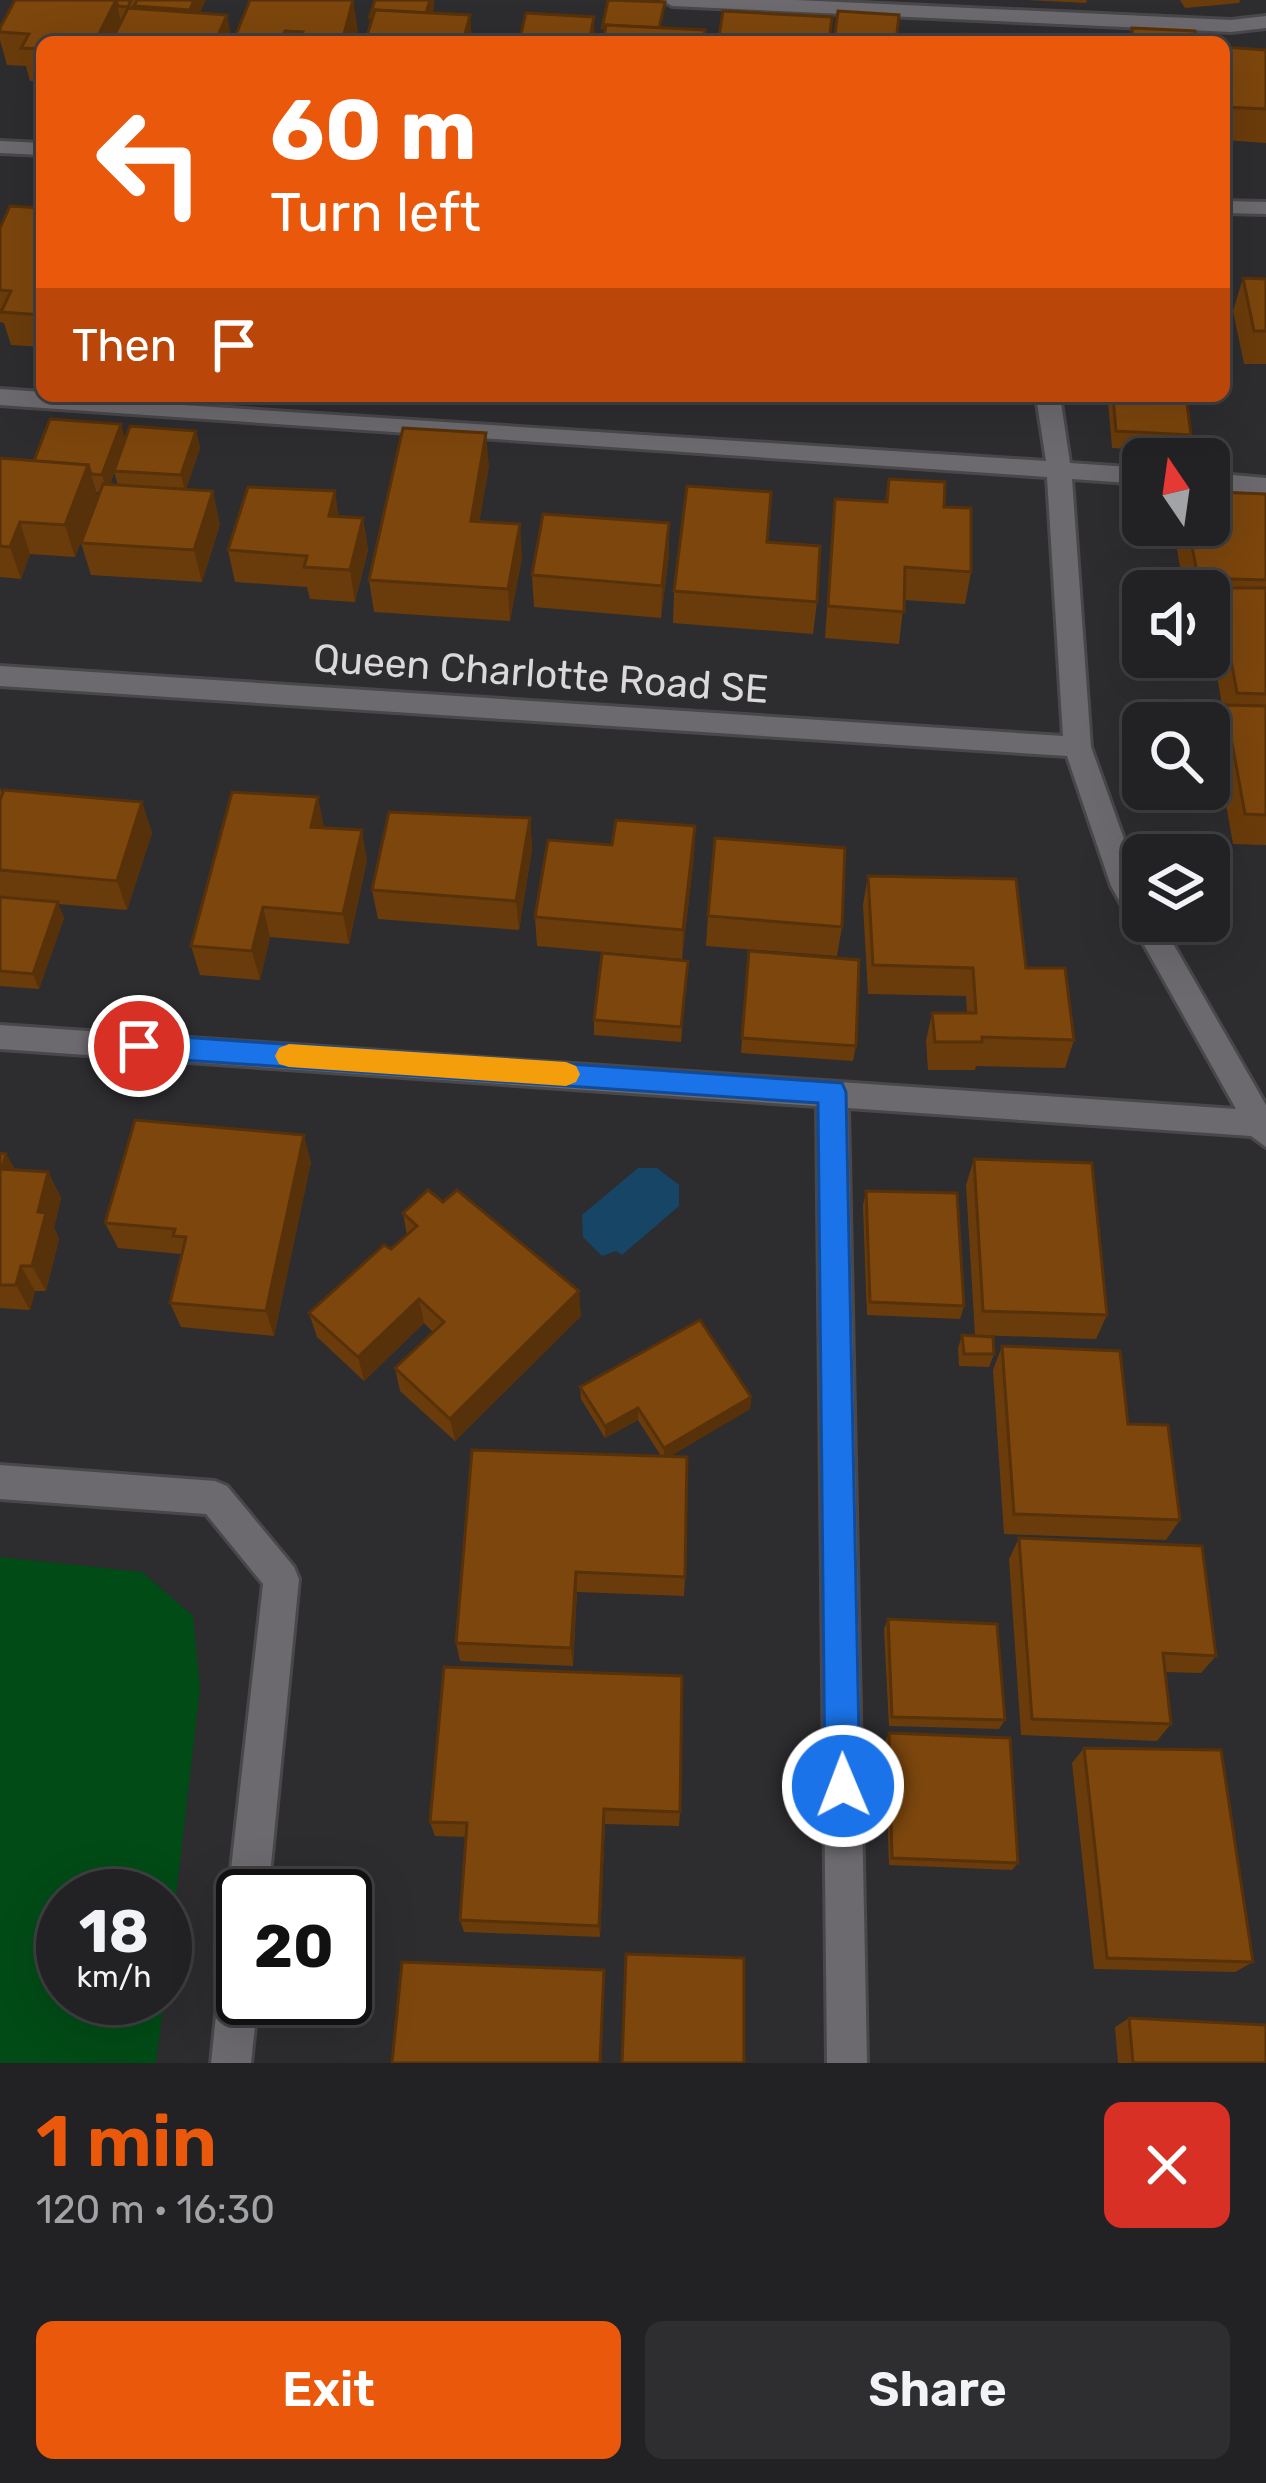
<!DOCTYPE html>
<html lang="en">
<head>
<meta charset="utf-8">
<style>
	:root { --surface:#222123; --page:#2e2e30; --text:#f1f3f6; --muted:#a2a3a6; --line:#3f3e41; --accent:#ea580c }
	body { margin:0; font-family:Rubik,sans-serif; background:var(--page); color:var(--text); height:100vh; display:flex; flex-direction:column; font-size:45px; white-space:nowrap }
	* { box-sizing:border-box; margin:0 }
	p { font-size:39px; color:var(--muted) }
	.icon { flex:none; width:66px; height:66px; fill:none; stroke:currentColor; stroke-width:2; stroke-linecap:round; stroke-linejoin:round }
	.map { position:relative; height:2063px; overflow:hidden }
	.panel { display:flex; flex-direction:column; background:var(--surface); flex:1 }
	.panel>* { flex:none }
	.guide { position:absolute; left:36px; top:36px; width:1194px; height:366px; border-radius:18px; box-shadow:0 12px 48px #0002,0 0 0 3px var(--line); background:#ea580c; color:#fff; overflow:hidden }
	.needle { width:78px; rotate:347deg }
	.fabs { position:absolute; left:1122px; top:438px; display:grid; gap:24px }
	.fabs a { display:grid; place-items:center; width:108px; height:108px; border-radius:18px; background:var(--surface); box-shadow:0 12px 48px #0002,0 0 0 3px var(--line); font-size:60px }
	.speed { position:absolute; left:36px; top:1869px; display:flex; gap:24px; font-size:60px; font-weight:700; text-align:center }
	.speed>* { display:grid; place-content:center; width:156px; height:156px; border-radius:50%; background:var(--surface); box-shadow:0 12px 48px #0002,0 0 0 3px var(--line); line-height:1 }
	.speed small { font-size:30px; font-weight:400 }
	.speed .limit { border:6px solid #111; border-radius:18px; background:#fff; color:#111 }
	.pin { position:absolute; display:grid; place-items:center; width:102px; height:102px; color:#fff; margin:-51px; border:6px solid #fff; border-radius:50%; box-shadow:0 3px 12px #0007 }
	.me { position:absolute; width:132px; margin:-66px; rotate:359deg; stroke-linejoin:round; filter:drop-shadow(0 0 9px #0008) }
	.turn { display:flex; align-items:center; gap:42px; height:252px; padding:0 36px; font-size:54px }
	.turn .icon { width:156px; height:156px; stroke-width:2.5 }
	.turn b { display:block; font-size:84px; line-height:102px }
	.then { display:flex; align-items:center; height:114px; padding:0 36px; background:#0003; gap:24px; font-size:45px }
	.round { display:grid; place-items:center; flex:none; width:126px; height:126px; border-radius:18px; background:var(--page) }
	.head { display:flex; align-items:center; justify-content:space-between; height:204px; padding:0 36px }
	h1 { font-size:72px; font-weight:600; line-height:90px; color:var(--accent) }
	.primary-button { display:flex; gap:24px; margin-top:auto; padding:24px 36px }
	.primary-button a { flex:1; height:138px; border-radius:18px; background:var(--accent); color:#fff; font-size:48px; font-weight:600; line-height:138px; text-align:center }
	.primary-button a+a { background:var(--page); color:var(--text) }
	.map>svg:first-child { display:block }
	.green { fill:#004b16 }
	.water { fill:#164565 }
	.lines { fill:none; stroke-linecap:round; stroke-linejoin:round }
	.minor-casing { stroke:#49474a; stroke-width:6 }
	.minor { fill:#6c6a6e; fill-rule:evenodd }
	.wall { fill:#6b3c0b; fill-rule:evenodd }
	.shaded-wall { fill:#573109 }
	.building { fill:#7c460d; stroke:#573109; stroke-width:3 }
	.route { fill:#1a73e8; stroke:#114b97; stroke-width:3 }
	.slow { fill:#f59e0b }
	.labels { text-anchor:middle; stroke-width:12; stroke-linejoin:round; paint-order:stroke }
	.street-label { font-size:39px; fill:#dad8da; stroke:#2d2c2f }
</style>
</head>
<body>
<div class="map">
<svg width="1266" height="2063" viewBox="0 0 1266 2063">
	<rect width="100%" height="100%" fill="#2d2c2f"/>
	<path class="green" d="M0 1557 142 1572 193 1616 200 1689 165 1990V1896H63V1998H164L156 2063H0Z"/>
	<path class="water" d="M638 1168H657L679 1185V1206L622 1255 616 1251 602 1256 583 1237 582 1215Z"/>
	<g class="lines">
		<defs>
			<g id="minor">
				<path d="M662 0H796L1231 20 1266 16V28L1231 32 672 6Z"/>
				<path d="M0 141 42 143V155L0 153Z"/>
				<path d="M1224 201 1266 202V214L1224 213Z"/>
				<path d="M0 389 42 392V396L1046 461 1036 396H1060L1070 463 1143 468V484L1072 479 1091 747 1143 892V921H1160L1266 1105V1147L1251 1136 848 1108 867 2063H827L817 1106 0 1049V1025L1236 1109 1111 886 1067 756 0 686V666L1063 736 1047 477 0 405Z"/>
				<path d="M1209 473 1266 478V494L1209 489Z"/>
				<path d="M0 1465 215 1481 227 1486 294 1567 299 1579 268 1896H243V1913L234 1910 228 1896 263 1584 206 1514 0 1499Z"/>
				<path d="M243 1929V1998H258L251 2063H211L223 1949 229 1935Z"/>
			</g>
		</defs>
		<use href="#minor" class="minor-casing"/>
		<use href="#minor" class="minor"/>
	</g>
	<g class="wall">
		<path d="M15 0H206L199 13 227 15 232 42H42V82L30 81 26 66 7 65 0 40V28Z"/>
		<path d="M250 0 358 30 354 42H233Z"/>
		<path d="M1027 0H1087L1086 3Z"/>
		<path d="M1180 0H1240L1239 3 1185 8Z"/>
		<path d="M1224 47 1266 50V143L1224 140Z"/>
		<path d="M42 208V347L11 345 4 323 0 322V228Z"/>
		<path d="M1243 278 1266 279V364H1244L1233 311Z"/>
		<path d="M1109 396H1186L1191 435 1186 452 1112 448 1108 401Z"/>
		<path d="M196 431 200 448 186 489 220 524 202 582 91 575 81 543 100 492H96L98 497 75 557 30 554 21 579 0 577V458L34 461 125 440ZM114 472 118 485H110Z"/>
		<path d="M489 466 479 522 522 557 510 621 374 612 369 580Z"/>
		<path d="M889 479 944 507 971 572 965 604 904 600 899 644 825 638 835 499 885 502Z"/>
		<path d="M1215 492 1266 494V845L1233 844 1214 736 1223 711 1209 628V591H1184L1177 549 1184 525H1209V510Z"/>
		<path d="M339 516 363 518 368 550 355 602 310 599 307 587 235 582 228 550Z"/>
		<path d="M768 542 817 602 813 634 673 623 674 591Z"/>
		<path d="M669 555 661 618 534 607 532 575Z"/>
		<path d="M0 787 2 793 142 802 152 833 127 910 58 904 64 918 39 989 0 986Z"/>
		<path d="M530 818 532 849 519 930 378 919 372 890Z"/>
		<path d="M695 826 694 856 682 959 537 946 535 917 612 845Z"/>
		<path d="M324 828 367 860 349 944 270 937 260 980 200 975 191 946Z"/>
		<path d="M868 876 1026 968 1074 1040 1065 1068 976 1066 975 1070H928L926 1041 932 1013H967L966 996 868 994 863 905Z"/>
		<path d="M708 916 842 927 837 956 706 946Z"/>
		<path d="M749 951 856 1046 853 1061 741 1053Z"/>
		<path d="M688 961 681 1042 594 1035V1020Z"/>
		<path d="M0 1153 6 1154 15 1170 48 1172 61 1198 54 1228 59 1239 46 1291H35L30 1310 0 1308Z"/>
		<path d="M974 1159 1107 1315 1096 1339 975 1335 966 1185Z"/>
		<path d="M311 1162 274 1336 181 1327 170 1303 181 1254 118 1248 105 1223Z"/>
		<path d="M866 1191 964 1306 960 1319 867 1315 863 1205Z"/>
		<path d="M403 1213 581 1316 455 1441 400 1391 395 1368 433 1332 424 1323 364 1381 317 1337 309 1313 407 1235Z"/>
		<path d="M962 1335 994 1354 989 1367 959 1366 958 1348Z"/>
		<path d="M1002 1346 1128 1424 1180 1520 1166 1540 1004 1534 993 1370Z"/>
		<path d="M580 1387 751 1397 750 1409 670 1456 685 1577 684 1596 577 1592 573 1666 460 1661 456 1643 661 1456 638 1420 605 1438 581 1399Z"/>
		<path d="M1019 1538 1216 1656 1201 1673 1165 1672 1171 1724 1157 1741 1021 1735 1009 1559Z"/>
		<path d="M888 1619 1005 1720 999 1729 889 1726 884 1629Z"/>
		<path d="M444 1667 680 1812 679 1826 605 1824 600 1937 464 1932 460 1920 466 1837 435 1836 430 1822Z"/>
		<path d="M889 1733 1018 1863 1012 1870 889 1865 885 1742Z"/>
		<path d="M1084 1748 1253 1962 1235 1972 1094 1969 1072 1763Z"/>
		<path d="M1129 2018 1266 2063H1118L1115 2027Z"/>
	</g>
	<g class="shaded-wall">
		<path d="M116 0 123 31 118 42H95Z"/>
		<path d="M194 0H206L193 27 190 10Z"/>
		<path d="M353 0 358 30 354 42H342Z"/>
		<path d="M430 0H434V8L425 39 423 21Z"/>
		<path d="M227 15 232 42H215Z"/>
		<path d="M470 15 472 42H463Z"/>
		<path d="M594 17 595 42H589Z"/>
		<path d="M121 424 126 441 107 493 102 475Z"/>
		<path d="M196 431 200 448 185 492 181 475Z"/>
		<path d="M486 433 489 466 474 554 471 521Z"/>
		<path d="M88 465 98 497 75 557 65 525Z"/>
		<path d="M213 491 220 524 202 582 194 550Z"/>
		<path d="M335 491 340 524 329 516Z"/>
		<path d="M363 518 368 550 355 602 350 570Z"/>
		<path d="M20 522 30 554 21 579 10 547Z"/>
		<path d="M669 523V555L661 618 662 586Z"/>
		<path d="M520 524 522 557 510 621 508 589Z"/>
		<path d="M318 797 324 827H311Z"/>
		<path d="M142 802 152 833 127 910 117 881Z"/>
		<path d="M530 818 532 849 519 930 516 901Z"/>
		<path d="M695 826 694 856 682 959 683 930Z"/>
		<path d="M362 830 367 860 349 944 343 914Z"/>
		<path d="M58 902 64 918 39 989 33 974Z"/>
		<path d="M263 907 270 937 260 980 252 951Z"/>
		<path d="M304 1135 311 1162 274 1336 266 1311Z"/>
		<path d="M6 1154 20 1180 2 1169Z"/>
		<path d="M48 1172 61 1198 54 1228 59 1239 46 1291 32 1266 38 1212Z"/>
		<path d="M21 1266 35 1291 30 1310 16 1285Z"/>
		<path d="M579 1291 581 1316 455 1441 450 1419Z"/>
		<path d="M419 1299 424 1323 364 1381 358 1357Z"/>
		<path d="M751 1397 750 1409 664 1460V1448Z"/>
		<path d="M638 1408V1420L605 1438V1426Z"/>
		<path d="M576 1572 577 1592 573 1666 571 1648Z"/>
		<path d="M604 1809 605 1824 600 1937 599 1926Z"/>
	</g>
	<g class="building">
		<path d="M15 0H116L95 42H42V49L21 48 29 34 0 32V28Z"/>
		<path d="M116 0H131L128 7 118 6Z"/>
		<path d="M137 0H194L190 10 134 6Z"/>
		<path d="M250 0H353L342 42H299L303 32 285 31 280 42H233Z"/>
		<path d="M375 0H430L426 13 375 10 373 19 369 18Z"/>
		<path d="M608 0 665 2 659 28 606 25 605 28H602Z"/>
		<path d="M128 8 227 15 215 42H111Z"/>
		<path d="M375 10 470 15 463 42H365Z"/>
		<path d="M723 11 832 17 829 42H718Z"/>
		<path d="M838 11 899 15 896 42 834 41Z"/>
		<path d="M526 13 594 17 589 42H479L481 36 520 38Z"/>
		<path d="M606 25 705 30 703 42H603Z"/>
		<path d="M1132 28 1195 31 1196 42H1133Z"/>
		<path d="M963 34 1034 38V42H963Z"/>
		<path d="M1224 47 1266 50V109L1224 107Z"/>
		<path d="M10 206 42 208V315L1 312 11 291 0 290V228Z"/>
		<path d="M1243 278 1266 279V331H1254Z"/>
		<path d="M1113 396H1186L1191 435 1116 431Z"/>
		<path d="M50 419 121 424 102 475 91 474 88 465 34 461Z"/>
		<path d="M130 426 196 431 181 475 114 471Z"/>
		<path d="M403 428 486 433 471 521 520 524 508 589 369 580Z"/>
		<path d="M0 458 88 465 65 525 20 522 10 547 0 546Z"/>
		<path d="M889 479 945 482 944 507 971 508V572L905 567 904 612 828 606 835 499 887 502Z"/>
		<path d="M103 484 213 491 194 550 81 543Z"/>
		<path d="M687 486 771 492 767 542 820 546 817 602 674 591Z"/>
		<path d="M248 487 335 491 329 516 363 518 350 570 304 567 307 556 228 550Z"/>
		<path d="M1215 492 1266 494V580L1198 578 1188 525H1209V517L1220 518Z"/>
		<path d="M543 514 669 523 662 586 532 575Z"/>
		<path d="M1218 588H1266V694L1237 693Z"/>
		<path d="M1225 705 1266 706V815L1245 814Z"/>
		<path d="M4 790 142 802 117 881 0 870V800Z"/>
		<path d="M232 792 318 797 311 827 362 830 343 914 263 907 252 951 191 946Z"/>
		<path d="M389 812 530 818 516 901 372 890Z"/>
		<path d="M616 820 695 826 683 930 535 917 548 840 612 845Z"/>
		<path d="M715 838 845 848 842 927 708 916Z"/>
		<path d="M868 876 1016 879 1026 968H1065L1074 1040 982 1037V1042H935L932 1013H976L973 968 873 965Z"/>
		<path d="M0 897 58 902 33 974 0 971Z"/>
		<path d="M749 951 859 960 856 1046 742 1038Z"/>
		<path d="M602 953 688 961 681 1027 594 1020Z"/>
		<path d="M135 1120 304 1135 266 1311 170 1303 186 1237 173 1236 175 1229 105 1223Z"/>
		<path d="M0 1153 6 1154 2 1169 48 1172 38 1212 46 1213 32 1266H21L16 1285H0Z"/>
		<path d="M974 1159 1092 1163 1107 1315 983 1311Z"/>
		<path d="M428 1190 443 1202 457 1190 579 1291 450 1419 395 1368 444 1322 419 1299 358 1357 309 1313 384 1245 391 1249 417 1226 403 1213Z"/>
		<path d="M866 1191 957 1193 964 1306 870 1302Z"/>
		<path d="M700 1320 751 1397 664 1448 638 1408 605 1426 580 1387Z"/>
		<path d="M962 1335 993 1337 994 1354H964Z"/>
		<path d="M1002 1346 1120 1351 1128 1424 1168 1425 1180 1520 1014 1514Z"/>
		<path d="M472 1450 687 1457 685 1577 576 1572 571 1648 456 1643Z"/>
		<path d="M1019 1538 1202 1546 1216 1656 1163 1653 1171 1724 1032 1719Z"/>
		<path d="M888 1619 997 1624 1005 1720 892 1717Z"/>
		<path d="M444 1667 682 1676 680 1812 604 1809 599 1926 460 1920 467 1823 430 1822Z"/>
		<path d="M889 1733 1010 1738 1018 1863 892 1858Z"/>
		<path d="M1084 1748 1221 1750 1253 1962 1107 1958Z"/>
		<path d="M626 1954 744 1958V2063H622Z"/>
		<path d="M402 1962 604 1970 600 2063H392Z"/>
		<path d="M1129 2018 1266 2025V2063H1133Z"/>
	</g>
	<path class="route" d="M139 1034 842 1083 846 1092 860 1786 855 1798 843 1803 831 1798 825 1786 818 1103 139 1057 129 1054 125 1046 129 1038Z"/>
	<path class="slow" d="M289 1044 566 1062 576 1066 580 1074 576 1082 566 1086 289 1067 279 1064 275 1056 279 1048Z"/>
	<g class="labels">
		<g class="street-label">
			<text transform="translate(541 673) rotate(4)" y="14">Queen Charlotte Road SE</text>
		</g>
	</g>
</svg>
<div class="fabs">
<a><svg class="needle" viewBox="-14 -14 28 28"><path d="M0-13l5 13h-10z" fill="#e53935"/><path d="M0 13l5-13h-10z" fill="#a2a3a6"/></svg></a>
<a><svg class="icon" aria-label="sound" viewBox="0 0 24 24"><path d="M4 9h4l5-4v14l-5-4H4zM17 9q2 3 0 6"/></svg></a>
<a><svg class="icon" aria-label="search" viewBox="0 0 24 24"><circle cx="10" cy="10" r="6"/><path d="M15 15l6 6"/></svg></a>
<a><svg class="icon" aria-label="layers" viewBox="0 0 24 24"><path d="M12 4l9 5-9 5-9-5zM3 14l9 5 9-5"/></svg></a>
</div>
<div class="speed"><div>18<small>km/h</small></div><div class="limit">20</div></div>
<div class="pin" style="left:139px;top:1046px;background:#d93025"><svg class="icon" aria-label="arrive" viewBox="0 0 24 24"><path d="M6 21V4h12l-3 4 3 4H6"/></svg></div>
<svg class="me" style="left:843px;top:1786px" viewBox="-20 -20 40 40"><circle r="17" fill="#1a73e8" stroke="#fff" stroke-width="3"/><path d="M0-11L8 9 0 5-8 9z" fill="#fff"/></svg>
<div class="guide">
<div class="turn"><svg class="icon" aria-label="left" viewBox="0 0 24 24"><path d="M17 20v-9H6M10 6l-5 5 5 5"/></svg><div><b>60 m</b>Turn left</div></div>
<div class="then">Then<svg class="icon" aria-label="arrive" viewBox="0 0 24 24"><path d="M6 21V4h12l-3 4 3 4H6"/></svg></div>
</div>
</div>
<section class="panel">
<div class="head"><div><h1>1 min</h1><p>120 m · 16:30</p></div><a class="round" style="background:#d93025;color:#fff"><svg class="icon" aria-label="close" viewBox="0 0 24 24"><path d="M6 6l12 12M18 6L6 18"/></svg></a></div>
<div class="primary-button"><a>Exit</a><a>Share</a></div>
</section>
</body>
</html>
